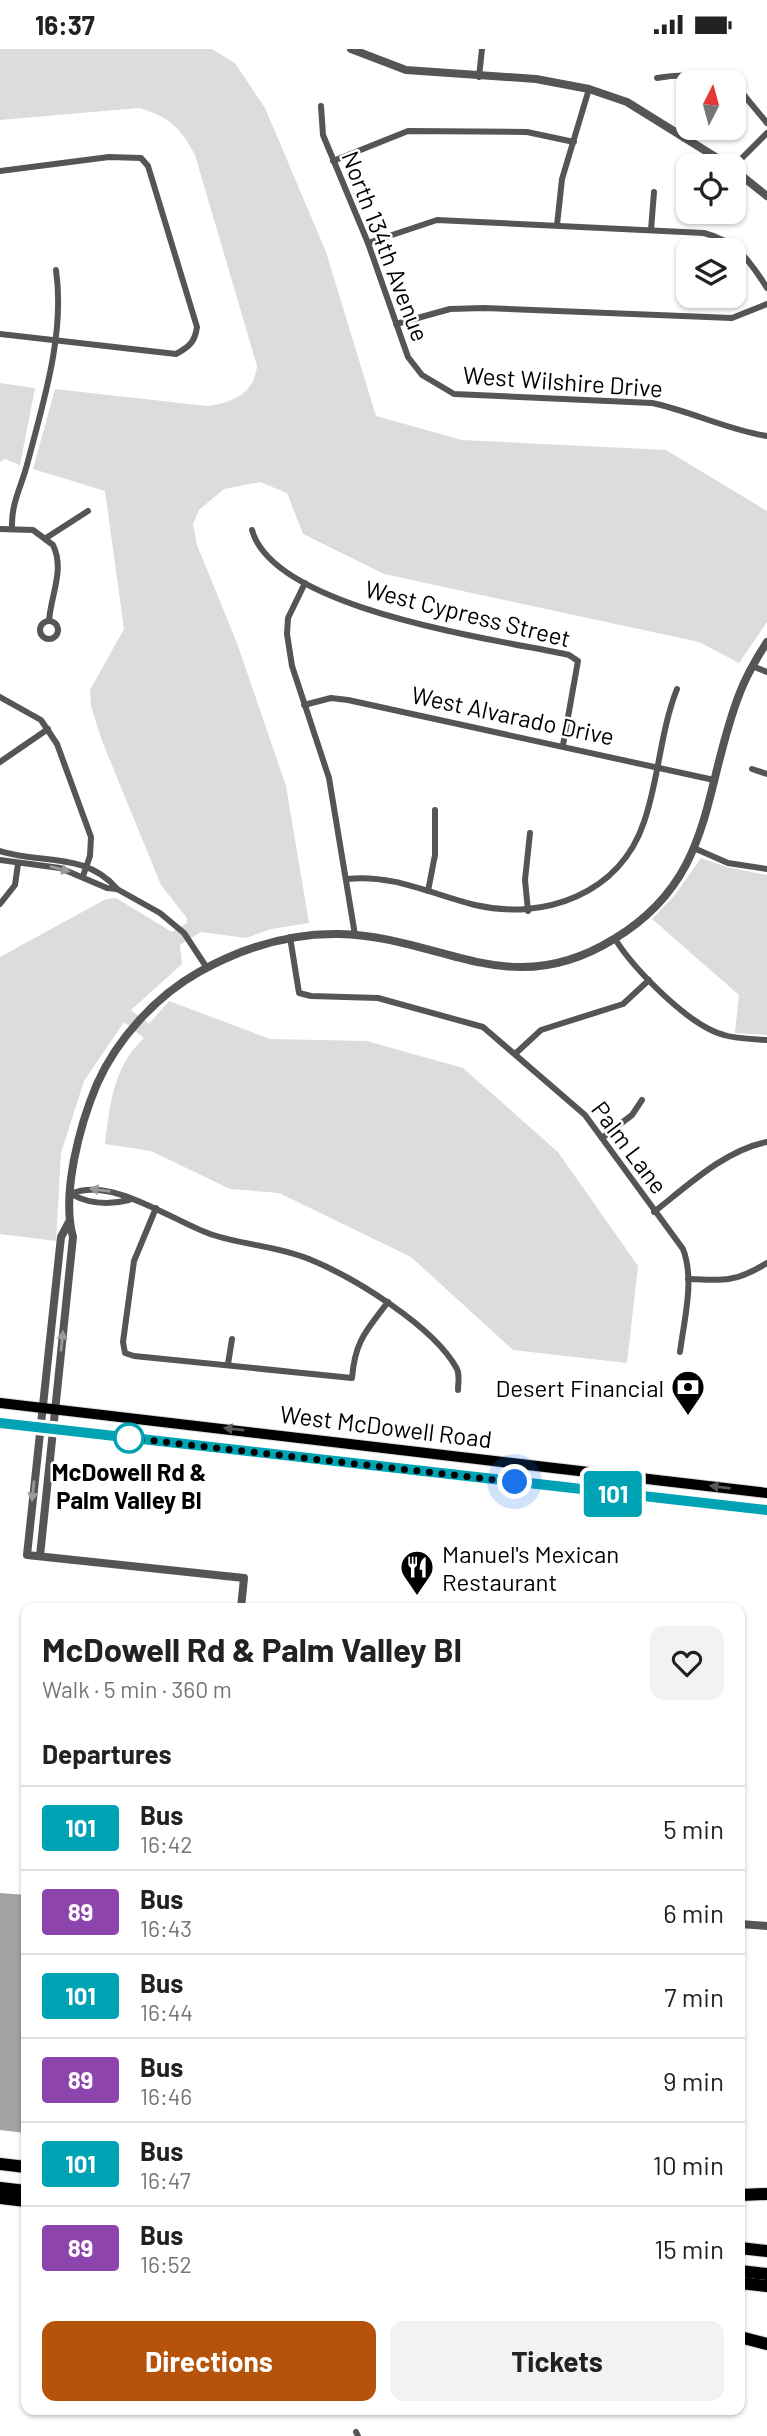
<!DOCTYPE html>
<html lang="en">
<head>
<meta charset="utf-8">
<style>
	:root { --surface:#fff; --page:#f2f2f2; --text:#222; --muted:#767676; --line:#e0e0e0; --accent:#b45309 }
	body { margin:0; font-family:Barlow,sans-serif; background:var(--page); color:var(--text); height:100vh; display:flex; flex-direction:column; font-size:26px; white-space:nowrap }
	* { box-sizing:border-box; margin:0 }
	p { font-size:23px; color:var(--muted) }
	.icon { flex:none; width:38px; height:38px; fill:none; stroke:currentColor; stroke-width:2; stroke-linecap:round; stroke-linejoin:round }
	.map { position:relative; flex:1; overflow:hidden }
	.drawer { position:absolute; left:21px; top:1554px; width:724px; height:812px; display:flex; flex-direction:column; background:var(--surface); border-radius:14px; box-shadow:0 2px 5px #0004 }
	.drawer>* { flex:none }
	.badge { padding:0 14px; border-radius:5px; font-size:24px; line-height:46px }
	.needle { width:46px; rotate:6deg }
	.tools { position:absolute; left:676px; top:21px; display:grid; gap:14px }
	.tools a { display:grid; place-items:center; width:70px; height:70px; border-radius:14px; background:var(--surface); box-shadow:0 2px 5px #0004; font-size:35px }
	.you { position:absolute; width:35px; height:35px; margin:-18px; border:5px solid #fff; border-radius:50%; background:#1a73e8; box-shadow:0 0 0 10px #1a73e833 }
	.map>.badge { position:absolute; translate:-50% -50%; box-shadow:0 0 0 4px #fff }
	h2 { padding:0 21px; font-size:26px; line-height:63px }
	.round { display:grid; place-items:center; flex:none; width:74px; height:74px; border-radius:14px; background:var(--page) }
	.headline { display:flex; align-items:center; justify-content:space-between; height:119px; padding:0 21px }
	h1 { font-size:33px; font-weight:700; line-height:52px }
	.action { display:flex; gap:14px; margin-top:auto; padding:14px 21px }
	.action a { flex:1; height:80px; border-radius:14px; background:var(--accent); color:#fff; font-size:28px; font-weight:700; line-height:80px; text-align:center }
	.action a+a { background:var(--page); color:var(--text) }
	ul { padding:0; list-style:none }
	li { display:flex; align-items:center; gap:21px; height:84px; padding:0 21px; border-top:2px solid var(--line) }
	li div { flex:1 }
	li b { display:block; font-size:26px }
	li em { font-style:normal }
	li .badge { min-width:77px; font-weight:700; text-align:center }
	.status { display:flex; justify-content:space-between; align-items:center; height:49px; padding:0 35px; background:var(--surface); direction:ltr }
	.status svg { height:19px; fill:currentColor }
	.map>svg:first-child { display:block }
	.green { fill:#dcdcdc }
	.water { fill:#a3a3a3 }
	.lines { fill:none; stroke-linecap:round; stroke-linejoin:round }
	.primary-casing { stroke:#dbdbdb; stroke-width:12 }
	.motorway-casing { stroke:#dbdbdb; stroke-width:14 }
	.minor { stroke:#555; stroke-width:6 }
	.tertiary { stroke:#555; stroke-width:8 }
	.primary { stroke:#000; stroke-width:10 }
	.motorway { stroke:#000; stroke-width:12 }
	.oneway { fill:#999 }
	.oneway2 { fill:#595959 }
	.line-casing { stroke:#fff; stroke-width:16 }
	.line { stroke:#00a3b4; stroke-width:10 }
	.walk { stroke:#000; stroke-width:7; stroke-dasharray:0 12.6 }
	.stop-dot { fill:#fff; stroke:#00a3b4; stroke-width:3.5 }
	.labels { text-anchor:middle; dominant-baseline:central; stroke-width:5; stroke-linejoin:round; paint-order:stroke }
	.street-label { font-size:24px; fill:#000; stroke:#fff }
	.poi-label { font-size:24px; fill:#000; stroke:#fff; text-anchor:end }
	.stop-label { font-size:24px; font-weight:bold; fill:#000; stroke:#fff }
</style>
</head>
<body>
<div class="status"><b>16:37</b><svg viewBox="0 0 49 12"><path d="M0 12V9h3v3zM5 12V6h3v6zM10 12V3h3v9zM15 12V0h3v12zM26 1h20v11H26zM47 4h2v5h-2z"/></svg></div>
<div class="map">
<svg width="767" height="2387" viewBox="0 0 767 2387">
	<rect width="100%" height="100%" fill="#fff"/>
	<!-- green -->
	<g class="green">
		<path d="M 0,0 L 212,0 L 235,14 L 265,59 L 326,203 L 376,367 L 462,391 L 666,401 L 767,462 L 767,573 L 739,614 L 699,593 L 384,525 L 303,485 L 287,444 L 260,433 L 224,440 L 199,461 L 193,475 L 197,496 L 237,594 L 286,737 L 309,874 L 271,880 L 246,889 L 201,883 L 180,896 L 182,915 L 131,961 L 149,975 L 169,952 L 270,990 L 367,992 L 463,1019 L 558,1103 L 638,1217 L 627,1314 L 513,1301 L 411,1208 L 279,1144 L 230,1140 L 151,1102 L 105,1095 C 110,1055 113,1018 144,989 L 124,973 L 84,1032 L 61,1104 L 56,1192 L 0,1185 L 0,908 L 106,850 L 116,849 L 172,883 L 187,874 L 187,869 L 161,836 L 102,692 L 91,657 L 90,641 L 124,580 L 105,442 L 33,420 L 55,340 L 207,357 C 232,354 254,345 257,317 L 195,106 C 180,78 170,68 139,59 L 0,71 Z"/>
		<polygon points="0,334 35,339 20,416 5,410 0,413"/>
		<polygon points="701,809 727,818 767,826 767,986 735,984 739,946 652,870 674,847"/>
	</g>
	<!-- water -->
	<polygon class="water" points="0,1844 26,1846 26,2084 0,2081"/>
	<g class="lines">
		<defs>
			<g id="primary">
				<polyline points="0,1354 767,1444"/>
				<polyline points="0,1374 767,1461"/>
			</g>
			<g id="motorway">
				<polyline points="0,2115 26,2118"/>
				<polyline points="0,2139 26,2142"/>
				<polyline points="740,2146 767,2145"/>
				<polyline points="0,2149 26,2152"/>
				<polyline points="740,2199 767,2202"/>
				<polyline points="740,2222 767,2225"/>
				<polyline points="740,2234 767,2237"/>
				<polyline points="740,2288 767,2295"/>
			</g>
		</defs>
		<!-- primary casing -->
		<use href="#primary" class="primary-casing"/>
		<!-- motorway casing -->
		<use href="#motorway" class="motorway-casing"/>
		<!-- minor -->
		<g class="minor">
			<polyline points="479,28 482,0"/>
			<path d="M 657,29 C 679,25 700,25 721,33"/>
			<polyline points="733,39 743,45 767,74"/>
			<path d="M 321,57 L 323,86 L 368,194 L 408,308 L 422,326 L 454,345 L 652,354 C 691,362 727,381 767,387"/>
			<polyline points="333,112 408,82 527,83 574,93"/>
			<polyline points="733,118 767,84"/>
			<path d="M 0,122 L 109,108 L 141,109 L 148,117 L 197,278 C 195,293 189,298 176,305 L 0,285"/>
			<polyline points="557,176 562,130 589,40"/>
			<polyline points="651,181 654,143"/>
			<path d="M 368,194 L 437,171 L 704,184 C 736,192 750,212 767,239"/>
			<polyline points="396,275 450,260 484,259 732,269 767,255"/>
			<path d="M 12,479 C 11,453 22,437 28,412 C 44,351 65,284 56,221"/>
			<path d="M 0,480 L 33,481 L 53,496 C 65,521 51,545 49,572"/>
			<path d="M 252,481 C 274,561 496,590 569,606 L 578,612 L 563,696"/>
			<polyline points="46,489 88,462"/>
			<polyline points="305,534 288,569 287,585 292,617 329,729 355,886"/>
			<circle cx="49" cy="581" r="9"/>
			<polyline points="752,617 767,623"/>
			<polyline points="0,648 41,671 57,695 91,788 90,807 83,827"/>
			<polyline points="304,656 331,649 348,651 714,731"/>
			<polyline points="0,713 48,680"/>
			<polyline points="752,720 767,725"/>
			<polyline points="696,800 728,814 767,820"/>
			<path d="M 0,802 C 40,815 87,803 117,840"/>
			<polyline points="0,811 60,819 107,839 117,840 160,864 184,884 207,919"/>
			<path d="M 347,830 C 393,825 431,845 475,856 C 544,872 620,845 644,773 C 659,730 660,683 677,640"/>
			<polyline points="428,842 435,806 435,761"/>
			<polyline points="0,855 15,836 18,815"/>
			<polyline points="528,862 525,831 530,784"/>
			<path d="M 290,888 L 299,944 L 311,947 L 378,949 L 483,978 L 585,1066 L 683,1200 C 695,1231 684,1271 680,1303"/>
			<path d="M 615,890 C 634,920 689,977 724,986 C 737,990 753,990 767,991"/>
			<polyline points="515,1005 541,981 623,955 649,931"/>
			<polyline points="602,1089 632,1066 642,1051"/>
			<path d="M 71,1145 C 111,1127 171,1171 210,1185 C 242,1196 277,1197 309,1210 C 353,1228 434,1277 457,1320 C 460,1326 458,1334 458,1341"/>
			<path d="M 71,1145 C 89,1155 109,1156 129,1151"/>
			<path d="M 156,1159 L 134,1212 L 123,1293 L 125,1304 L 134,1307 L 352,1329 C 355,1292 366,1282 388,1253"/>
			<path d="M 654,1163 C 687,1137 725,1101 767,1093"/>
			<path d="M 688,1230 C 723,1232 737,1233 767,1214"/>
			<polyline points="228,1315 232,1290"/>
			<polyline points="356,2383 358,2387"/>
		</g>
		<!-- tertiary -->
		<g class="tertiary">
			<polyline points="351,0 406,21 536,30 589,40 627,53 730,117"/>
			<polyline points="733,120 767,147"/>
			<polyline points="69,1173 61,1188 27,1506 244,1529 241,1559"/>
			<path d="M 40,1507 L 73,1188 C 61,1145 80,1075 97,1035 C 117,990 156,947 199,923 C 242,899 289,884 339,885 C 441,887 509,955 614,890 C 715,829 702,742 739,646 C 746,627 756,610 767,593"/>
			<polyline points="740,1875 767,1877"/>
		</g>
		<!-- primary -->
		<use href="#primary" class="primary"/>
		<!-- motorway -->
		<use href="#motorway" class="motorway"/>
	</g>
	<!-- one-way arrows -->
	<defs><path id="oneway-solid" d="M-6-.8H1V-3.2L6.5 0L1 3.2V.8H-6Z" transform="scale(1.75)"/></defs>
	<g class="oneway">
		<use href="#oneway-solid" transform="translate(60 820) rotate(14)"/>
		<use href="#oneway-solid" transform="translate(100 1141) rotate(-173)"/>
		<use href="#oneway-solid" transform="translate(62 1292) rotate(-84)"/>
		<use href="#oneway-solid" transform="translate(33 1442) rotate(96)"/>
	</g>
	<g class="oneway2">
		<use href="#oneway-solid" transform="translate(234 1380) rotate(-174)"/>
		<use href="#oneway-solid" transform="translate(720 1438) rotate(-173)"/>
	</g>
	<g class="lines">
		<defs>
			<polyline id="line" points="0,1374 767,1461"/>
		</defs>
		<!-- line casing -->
		<use href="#line" class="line-casing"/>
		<!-- line -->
		<use href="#line" class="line"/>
		<!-- walk -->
		<polyline class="walk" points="129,1389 515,1433"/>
	</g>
	<!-- icons -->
	<defs>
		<symbol id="bank-pin" viewBox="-11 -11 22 30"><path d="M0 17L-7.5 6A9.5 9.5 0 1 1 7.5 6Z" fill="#000" stroke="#fff"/><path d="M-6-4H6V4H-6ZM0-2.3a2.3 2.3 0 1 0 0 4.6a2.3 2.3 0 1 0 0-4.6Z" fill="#fff"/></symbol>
		<symbol id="restaurant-pin" viewBox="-11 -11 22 30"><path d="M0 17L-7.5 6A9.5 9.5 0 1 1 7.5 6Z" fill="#000" stroke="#fff"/><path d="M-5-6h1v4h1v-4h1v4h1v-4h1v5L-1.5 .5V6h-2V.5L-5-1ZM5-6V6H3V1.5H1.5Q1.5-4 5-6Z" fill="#fff"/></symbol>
	</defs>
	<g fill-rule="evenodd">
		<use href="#bank-pin" x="669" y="1319" width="38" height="52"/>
		<use href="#restaurant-pin" x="398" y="1499" width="38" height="52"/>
	</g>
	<!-- markers -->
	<circle class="stop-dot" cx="129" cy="1389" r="14"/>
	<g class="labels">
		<!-- street labels -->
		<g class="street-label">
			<text transform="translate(386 197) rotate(69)">North 134th Avenue</text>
			<text transform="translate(563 332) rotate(4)">West Wilshire Drive</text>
			<text transform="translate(468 564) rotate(14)">West Cypress Street</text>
			<text transform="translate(513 666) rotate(12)">West Alvarado Drive</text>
			<text transform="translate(630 1098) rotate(53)">Palm Lane</text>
			<text transform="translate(386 1377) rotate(7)">West McDowell Road</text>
		</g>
		<!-- poi labels -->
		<g class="poi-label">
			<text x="664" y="1338">Desert Financial</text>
			<text x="442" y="1504" text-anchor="start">Manuel's Mexican<tspan x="442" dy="28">Restaurant</tspan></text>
		</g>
		<!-- stop labels -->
		<g class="stop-label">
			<text x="129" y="1422">McDowell Rd &amp;<tspan x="129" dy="28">Palm Valley Bl</tspan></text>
		</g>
	</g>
</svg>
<div class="tools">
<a><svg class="needle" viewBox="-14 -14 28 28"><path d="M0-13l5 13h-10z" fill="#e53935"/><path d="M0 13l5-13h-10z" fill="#767676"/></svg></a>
<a><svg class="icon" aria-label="locate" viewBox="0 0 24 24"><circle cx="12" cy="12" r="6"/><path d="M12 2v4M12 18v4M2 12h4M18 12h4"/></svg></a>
<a><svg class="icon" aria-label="layers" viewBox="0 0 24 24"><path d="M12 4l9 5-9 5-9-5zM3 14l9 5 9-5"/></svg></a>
</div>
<div class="you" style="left:515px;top:1433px"></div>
<b class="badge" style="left:613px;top:1445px;background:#00a3b4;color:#fff">101</b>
<section class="drawer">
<div class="headline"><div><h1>McDowell Rd &amp; Palm Valley Bl</h1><p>Walk · 5 min · 360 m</p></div><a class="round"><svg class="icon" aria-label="heart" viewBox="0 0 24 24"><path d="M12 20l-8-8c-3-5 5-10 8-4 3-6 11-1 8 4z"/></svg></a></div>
<h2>Departures</h2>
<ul>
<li><span class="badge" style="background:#00a3b4;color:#fff">101</span><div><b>Bus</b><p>16:42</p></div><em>5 min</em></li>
<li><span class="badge" style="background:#8e44ad;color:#fff">89</span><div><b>Bus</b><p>16:43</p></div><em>6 min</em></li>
<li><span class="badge" style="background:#00a3b4;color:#fff">101</span><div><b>Bus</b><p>16:44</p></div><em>7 min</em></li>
<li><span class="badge" style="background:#8e44ad;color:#fff">89</span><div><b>Bus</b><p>16:46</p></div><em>9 min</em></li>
<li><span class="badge" style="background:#00a3b4;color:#fff">101</span><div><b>Bus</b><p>16:47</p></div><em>10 min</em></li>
<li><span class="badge" style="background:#8e44ad;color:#fff">89</span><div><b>Bus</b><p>16:52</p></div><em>15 min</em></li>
</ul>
<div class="action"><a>Directions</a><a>Tickets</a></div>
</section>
</div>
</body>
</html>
